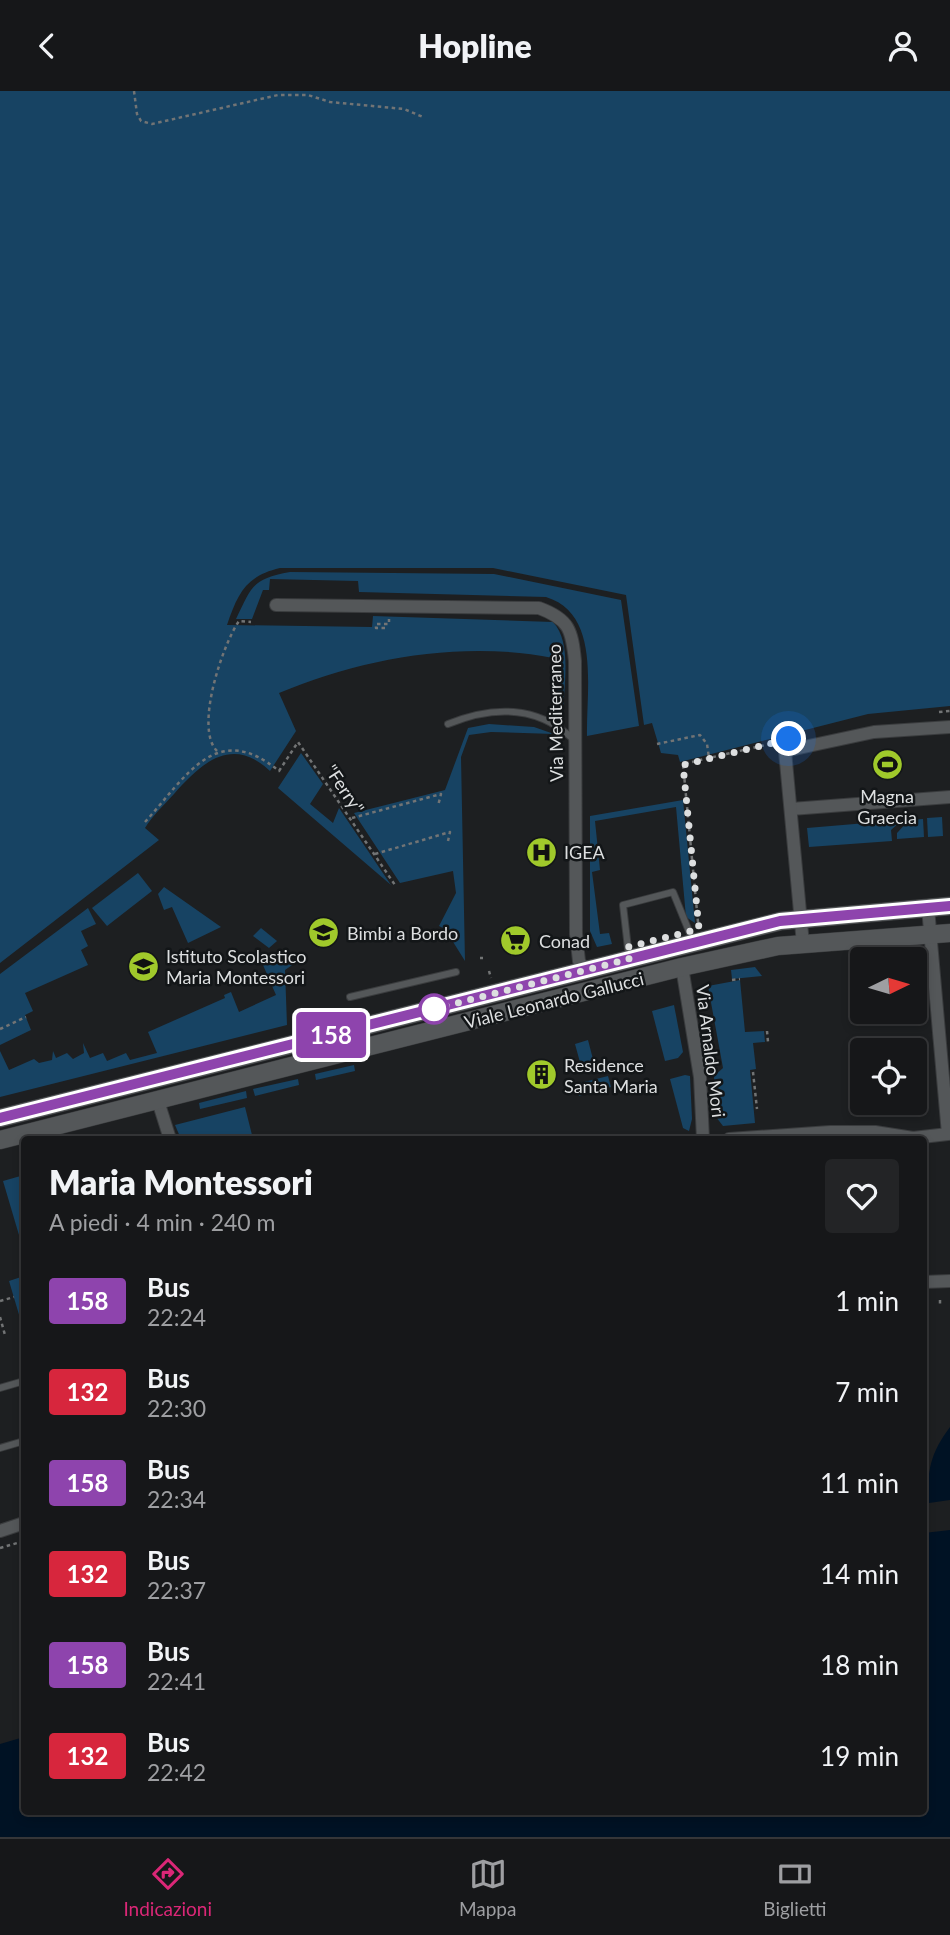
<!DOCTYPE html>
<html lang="it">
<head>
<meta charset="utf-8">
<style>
	:root { --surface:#161719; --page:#232426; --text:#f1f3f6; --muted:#9e9fa2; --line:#353638; --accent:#db2777 }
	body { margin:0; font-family:Lato,sans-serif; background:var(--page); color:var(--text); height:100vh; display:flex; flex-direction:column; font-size:26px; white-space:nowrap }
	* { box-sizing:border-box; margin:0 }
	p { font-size:23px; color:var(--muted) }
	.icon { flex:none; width:38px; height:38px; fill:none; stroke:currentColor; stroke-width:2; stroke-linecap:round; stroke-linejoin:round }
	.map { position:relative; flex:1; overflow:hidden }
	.panel { position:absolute; left:21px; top:1045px; width:906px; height:679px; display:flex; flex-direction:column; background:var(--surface); border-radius:7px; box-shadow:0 4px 10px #0003,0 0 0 2px var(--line) }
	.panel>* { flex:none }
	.badge { padding:0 14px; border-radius:5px; font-size:24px; line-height:46px }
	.needle { width:46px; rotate:85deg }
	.fabs { position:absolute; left:850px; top:856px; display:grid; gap:14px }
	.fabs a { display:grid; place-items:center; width:77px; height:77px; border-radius:7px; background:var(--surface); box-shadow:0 4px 10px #0003,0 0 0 2px var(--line); font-size:35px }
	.you { position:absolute; width:35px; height:35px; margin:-18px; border:5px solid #fff; border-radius:50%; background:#1a73e8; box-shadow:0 0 0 10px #1a73e833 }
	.map>.badge { position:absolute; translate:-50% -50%; box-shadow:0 0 0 4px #fff }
	.round { display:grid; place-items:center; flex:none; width:74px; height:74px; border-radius:7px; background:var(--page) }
	.overview { display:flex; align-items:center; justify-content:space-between; height:119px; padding:0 28px }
	h1 { font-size:33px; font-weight:800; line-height:52px }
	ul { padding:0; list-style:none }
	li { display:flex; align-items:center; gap:21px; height:91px; padding:0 28px }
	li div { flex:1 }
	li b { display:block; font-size:26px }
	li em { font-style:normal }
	li .badge { min-width:77px; font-weight:700; text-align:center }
	header { display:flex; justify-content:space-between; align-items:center; height:91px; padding:0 28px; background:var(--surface); font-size:32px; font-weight:800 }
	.menu { display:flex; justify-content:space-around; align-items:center; height:98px; border-top:2px solid var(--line); background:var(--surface); font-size:19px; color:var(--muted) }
	.menu a { display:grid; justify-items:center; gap:4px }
	.menu .on { color:var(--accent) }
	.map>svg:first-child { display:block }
	.grass { fill:#174363 }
	.water { fill:#001224 }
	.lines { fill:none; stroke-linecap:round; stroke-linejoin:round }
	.lane-casing { stroke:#3a3c3e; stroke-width:8 }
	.street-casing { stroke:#3a3c3e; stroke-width:14 }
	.secondary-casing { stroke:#3a3c3e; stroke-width:19 }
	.path { stroke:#727475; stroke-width:2.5; stroke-dasharray:3.5 3.5; stroke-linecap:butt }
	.lane { stroke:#545759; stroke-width:6 }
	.street { stroke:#545759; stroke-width:12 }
	.secondary { stroke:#545759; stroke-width:18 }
	.line-casing { stroke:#fff; stroke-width:16 }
	.line { stroke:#8e44ad; stroke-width:10 }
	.walk { stroke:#dddfe0; stroke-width:7; stroke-dasharray:0 12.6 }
	.stop-dot { fill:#fff; stroke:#8e44ad; stroke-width:3.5 }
	.labels { text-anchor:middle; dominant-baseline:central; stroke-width:5; stroke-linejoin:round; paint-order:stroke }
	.street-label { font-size:18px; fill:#dddfe0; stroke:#131618 }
	.poi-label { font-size:18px; fill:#dddfe0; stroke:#131618; text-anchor:start }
</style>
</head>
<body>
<header><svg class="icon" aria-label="back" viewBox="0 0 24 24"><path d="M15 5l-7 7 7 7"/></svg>Hopline<svg class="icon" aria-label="person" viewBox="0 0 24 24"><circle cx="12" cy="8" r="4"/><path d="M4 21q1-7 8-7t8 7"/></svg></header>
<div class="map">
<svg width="950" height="1746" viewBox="0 0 950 1746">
	<rect width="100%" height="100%" fill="#1d1f21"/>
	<!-- grass -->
	<g class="grass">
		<path d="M 0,0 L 950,0 L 950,615 L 868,623 L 680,671 L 678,664 L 661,662 L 652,632 L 644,634 L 626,504 L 493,477 L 280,477 C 246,485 238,502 227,534 L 372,536 L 373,525 L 553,531 C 573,552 563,598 563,626 L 555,621 L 559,584 L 551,582 L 553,567 C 463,549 362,567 279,602 L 296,640 L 270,680 C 232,644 201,672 174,703 C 164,714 153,724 145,737 L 159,749 L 0,872 Z"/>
		<path d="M 290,481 L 494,483 L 621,509 L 639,635 L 587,645 C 586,598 601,523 546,506 L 359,501 L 358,490 L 270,488 L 269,499 L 263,499 L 252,528 L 236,528 C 252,495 252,488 290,481 Z"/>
		<polygon points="489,633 534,636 554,643 491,641 469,644 461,666 465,870 445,838 439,835 456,802 453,780 400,792 354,722 445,699 468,637"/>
		<polygon points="301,662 323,693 310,713 333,732 339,717 391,794 278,697"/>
		<polygon points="683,709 695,832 686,826 676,716 595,730 600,779 592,781 600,843 609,842 612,853 597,856 590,840 590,725"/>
		<polygon points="942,726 943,745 928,746 927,727"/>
		<polygon points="923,728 924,746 897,748 897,742 909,729"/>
		<polygon points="902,729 891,739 892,750 809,756 807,737"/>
		<polygon points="138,782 152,800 107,835 92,817"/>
		<polygon points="164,796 221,836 188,852 172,816 164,819 158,803"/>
		<polygon points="88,817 96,833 81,840 88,855 81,859 88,874 25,902 33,920 25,924 31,939 0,954 0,883"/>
		<polygon points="261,837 277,850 269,857 253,845"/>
		<polygon points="285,868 298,870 285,879 287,934 0,1006 0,960 9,979 34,968 39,972 52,969 53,960 56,967 67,962 73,968 84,962 83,952 90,967 103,962 107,970 126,962 130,969 157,962 148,941 225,907 224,904 231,901 239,921 276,904 263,874"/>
		<polygon points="755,876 762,885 732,888 731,879"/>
		<polygon points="740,889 745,941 764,940 765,951 753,952 756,978 750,979 755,1032 723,1035 716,1026 714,985 723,977 708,895"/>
		<polygon points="674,914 683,961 678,967 665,970 652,920"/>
		<polygon points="588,949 594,972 581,975 575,953"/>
		<polygon points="354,974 355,980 316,989 315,983"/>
		<polygon points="685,984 690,985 692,1028 689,1040 683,1037 670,988"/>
		<polygon points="608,985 611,996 579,1005 576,993"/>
		<polygon points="298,988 299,994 255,1005 253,998"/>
		<polygon points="246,1000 247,1007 200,1018 199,1012"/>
		<polygon points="245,1016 253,1048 181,1048 175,1034"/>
		<polygon points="24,1084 24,1161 3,1090"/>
		<polygon points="24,1185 24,1225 20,1227 9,1190"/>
	</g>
	<!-- water -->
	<g class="water">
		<path d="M 950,1336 L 950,1409 L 929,1412 C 926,1381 931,1361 950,1336 Z"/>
		<polygon points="950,1439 950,1746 0,1746 0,1653 24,1646 24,1720 924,1720 924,1442"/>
	</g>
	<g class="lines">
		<defs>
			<g id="lane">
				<path d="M 448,633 C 492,615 537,614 573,648"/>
				<polyline points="629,866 623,814 673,801 693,850"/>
				<polyline points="350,906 456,881"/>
				<polyline points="0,1297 24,1290"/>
				<polyline points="0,1357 24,1350"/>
			</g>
			<g id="street">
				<path d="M 276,514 L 539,517 C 569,528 572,539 575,570 L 576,843 L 579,870 L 585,880"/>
				<polyline points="791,718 950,706"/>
				<polyline points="803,853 785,660 874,641 950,636"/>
				<polyline points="682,876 700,986 703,1048"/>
				<polyline points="158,1010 170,1048"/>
				<polyline points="729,1048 830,1041 875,1041 913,1047 948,1043 928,817"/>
				<polyline points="924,1191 950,1190"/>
				<polyline points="0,1440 24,1432"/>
			</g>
			<g id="secondary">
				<polyline points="0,1027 781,830 950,815"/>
				<polyline points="0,1049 682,876 778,855 950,842"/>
			</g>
		</defs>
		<!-- lane casing -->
		<use href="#lane" class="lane-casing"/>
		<!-- street casing -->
		<use href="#street" class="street-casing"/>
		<!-- secondary casing -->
		<use href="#secondary" class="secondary-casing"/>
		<!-- path -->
		<g class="path">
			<polyline points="134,0 137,23 141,30 152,33 278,4 308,4 330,11 404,18 423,26"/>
			<polyline points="385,537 376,537 376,533 389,533 389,528"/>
			<polyline points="939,621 950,620"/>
			<polyline points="657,653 700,644 707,653 709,667"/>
			<path d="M 217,660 C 194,637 223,553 239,530 L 251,531"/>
			<polyline points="352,727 441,703 438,715"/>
			<path d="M 145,731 C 186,686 216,628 279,680 L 298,651 L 395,794"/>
			<polyline points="375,763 450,741 448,750"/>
			<polyline points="698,831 683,673 774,652"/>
			<polyline points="480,867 483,867"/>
			<polyline points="489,880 491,887"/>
			<polyline points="732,889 740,888"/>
			<polyline points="0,938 26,926"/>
			<polyline points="767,940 768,951"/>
			<polyline points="753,981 757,1018"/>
			<polyline points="940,1209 940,1213"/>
			<polyline points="0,1210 14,1206"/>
			<polyline points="0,1226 5,1244"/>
			<polyline points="0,1457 24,1450"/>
		</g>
		<!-- lane -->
		<use href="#lane" class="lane"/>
		<!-- street -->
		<use href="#street" class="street"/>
		<!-- secondary -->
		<use href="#secondary" class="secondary"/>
	</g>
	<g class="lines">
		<defs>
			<polyline id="line" points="0,1027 780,830 950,815"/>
		</defs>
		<!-- line casing -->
		<use href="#line" class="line-casing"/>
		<!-- line -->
		<use href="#line" class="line"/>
		<!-- walk -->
		<polyline class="walk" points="434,918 629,868 628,856 699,838 683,674 789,648"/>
	</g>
	<!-- icons -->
	<defs>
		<symbol id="stadium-disc" viewBox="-11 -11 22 22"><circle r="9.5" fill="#a0c92b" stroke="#131618"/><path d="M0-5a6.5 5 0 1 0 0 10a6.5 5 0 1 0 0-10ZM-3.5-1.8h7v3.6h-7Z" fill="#111"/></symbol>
		<symbol id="hospital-disc" viewBox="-11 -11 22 22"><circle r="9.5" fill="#a0c92b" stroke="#131618"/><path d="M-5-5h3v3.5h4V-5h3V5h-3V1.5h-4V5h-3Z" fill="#111"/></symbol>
		<symbol id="school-disc" viewBox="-11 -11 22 22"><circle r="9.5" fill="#a0c92b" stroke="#131618"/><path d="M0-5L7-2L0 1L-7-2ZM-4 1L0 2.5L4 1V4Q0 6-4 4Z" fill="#111"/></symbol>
		<symbol id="supermarket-disc" viewBox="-11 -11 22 22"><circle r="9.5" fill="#a0c92b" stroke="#131618"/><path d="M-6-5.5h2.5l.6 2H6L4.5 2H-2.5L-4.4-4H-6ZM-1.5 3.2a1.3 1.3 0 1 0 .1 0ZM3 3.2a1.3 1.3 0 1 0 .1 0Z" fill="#111"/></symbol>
		<symbol id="building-disc" viewBox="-11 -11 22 22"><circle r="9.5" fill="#a0c92b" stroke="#131618"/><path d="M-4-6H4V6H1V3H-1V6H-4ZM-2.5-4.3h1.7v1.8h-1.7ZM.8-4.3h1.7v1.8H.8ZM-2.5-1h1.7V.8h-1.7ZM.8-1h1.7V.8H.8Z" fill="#111"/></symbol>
	</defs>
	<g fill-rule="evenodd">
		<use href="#stadium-disc" x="870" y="656" width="35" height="35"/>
		<use href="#hospital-disc" x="524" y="744" width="35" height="35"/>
		<use href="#school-disc" x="306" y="824" width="35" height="35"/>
		<use href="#supermarket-disc" x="498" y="832" width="35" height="35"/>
		<use href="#school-disc" x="126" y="858" width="35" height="35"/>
		<use href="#building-disc" x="524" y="966" width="35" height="35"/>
	</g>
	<!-- markers -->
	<circle class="stop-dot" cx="434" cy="918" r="14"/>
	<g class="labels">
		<!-- street labels -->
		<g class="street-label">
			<text transform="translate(555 622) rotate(-91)">Via Mediterraneo</text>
			<text transform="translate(345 698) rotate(56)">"Ferry"</text>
			<text transform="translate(554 909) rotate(-14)">Viale Leonardo Gallucci</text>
			<text transform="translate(711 960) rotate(83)">Via Arnaldo Mori</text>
		</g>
		<!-- poi labels -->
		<g class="poi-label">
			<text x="887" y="705" text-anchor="middle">Magna<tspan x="887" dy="21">Graecia</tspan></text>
			<text x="564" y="761">IGEA</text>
			<text x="347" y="842">Bimbi a Bordo</text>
			<text x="539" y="850">Conad</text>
			<text x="166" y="865">Istituto Scolastico<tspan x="166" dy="21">Maria Montessori</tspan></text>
			<text x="564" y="974">Residence<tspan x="564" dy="21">Santa Maria</tspan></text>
		</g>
	</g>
</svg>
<div class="fabs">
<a><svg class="needle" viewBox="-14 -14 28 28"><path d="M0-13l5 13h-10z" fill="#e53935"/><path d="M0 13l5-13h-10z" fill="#9e9fa2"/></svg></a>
<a><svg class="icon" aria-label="locate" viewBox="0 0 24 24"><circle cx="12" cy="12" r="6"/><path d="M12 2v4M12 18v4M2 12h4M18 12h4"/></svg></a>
</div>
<div class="you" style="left:789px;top:648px"></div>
<b class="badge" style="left:331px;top:944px;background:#8e44ad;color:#fff">158</b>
<section class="panel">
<div class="overview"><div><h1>Maria Montessori</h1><p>A piedi · 4 min · 240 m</p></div><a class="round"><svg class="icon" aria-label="heart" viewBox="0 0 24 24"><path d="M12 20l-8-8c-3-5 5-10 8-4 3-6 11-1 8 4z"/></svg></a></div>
<ul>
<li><span class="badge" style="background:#8e44ad;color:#fff">158</span><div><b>Bus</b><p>22:24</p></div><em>1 min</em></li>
<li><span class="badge" style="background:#d7263d;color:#fff">132</span><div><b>Bus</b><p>22:30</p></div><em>7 min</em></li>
<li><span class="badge" style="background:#8e44ad;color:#fff">158</span><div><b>Bus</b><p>22:34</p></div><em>11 min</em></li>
<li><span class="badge" style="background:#d7263d;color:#fff">132</span><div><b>Bus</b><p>22:37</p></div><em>14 min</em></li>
<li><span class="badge" style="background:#8e44ad;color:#fff">158</span><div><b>Bus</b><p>22:41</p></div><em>18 min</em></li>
<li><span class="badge" style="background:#d7263d;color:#fff">132</span><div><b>Bus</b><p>22:42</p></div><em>19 min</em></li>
</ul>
</section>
</div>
<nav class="menu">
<a class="on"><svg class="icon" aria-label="directions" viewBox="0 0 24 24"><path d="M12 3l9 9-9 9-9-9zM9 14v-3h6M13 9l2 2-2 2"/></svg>Indicazioni</a>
<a><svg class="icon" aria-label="map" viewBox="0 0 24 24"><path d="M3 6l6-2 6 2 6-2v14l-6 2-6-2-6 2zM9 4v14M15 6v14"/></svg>Mappa</a>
<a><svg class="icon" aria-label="tickets" viewBox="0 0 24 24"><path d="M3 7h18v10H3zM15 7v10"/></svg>Biglietti</a>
</nav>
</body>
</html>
